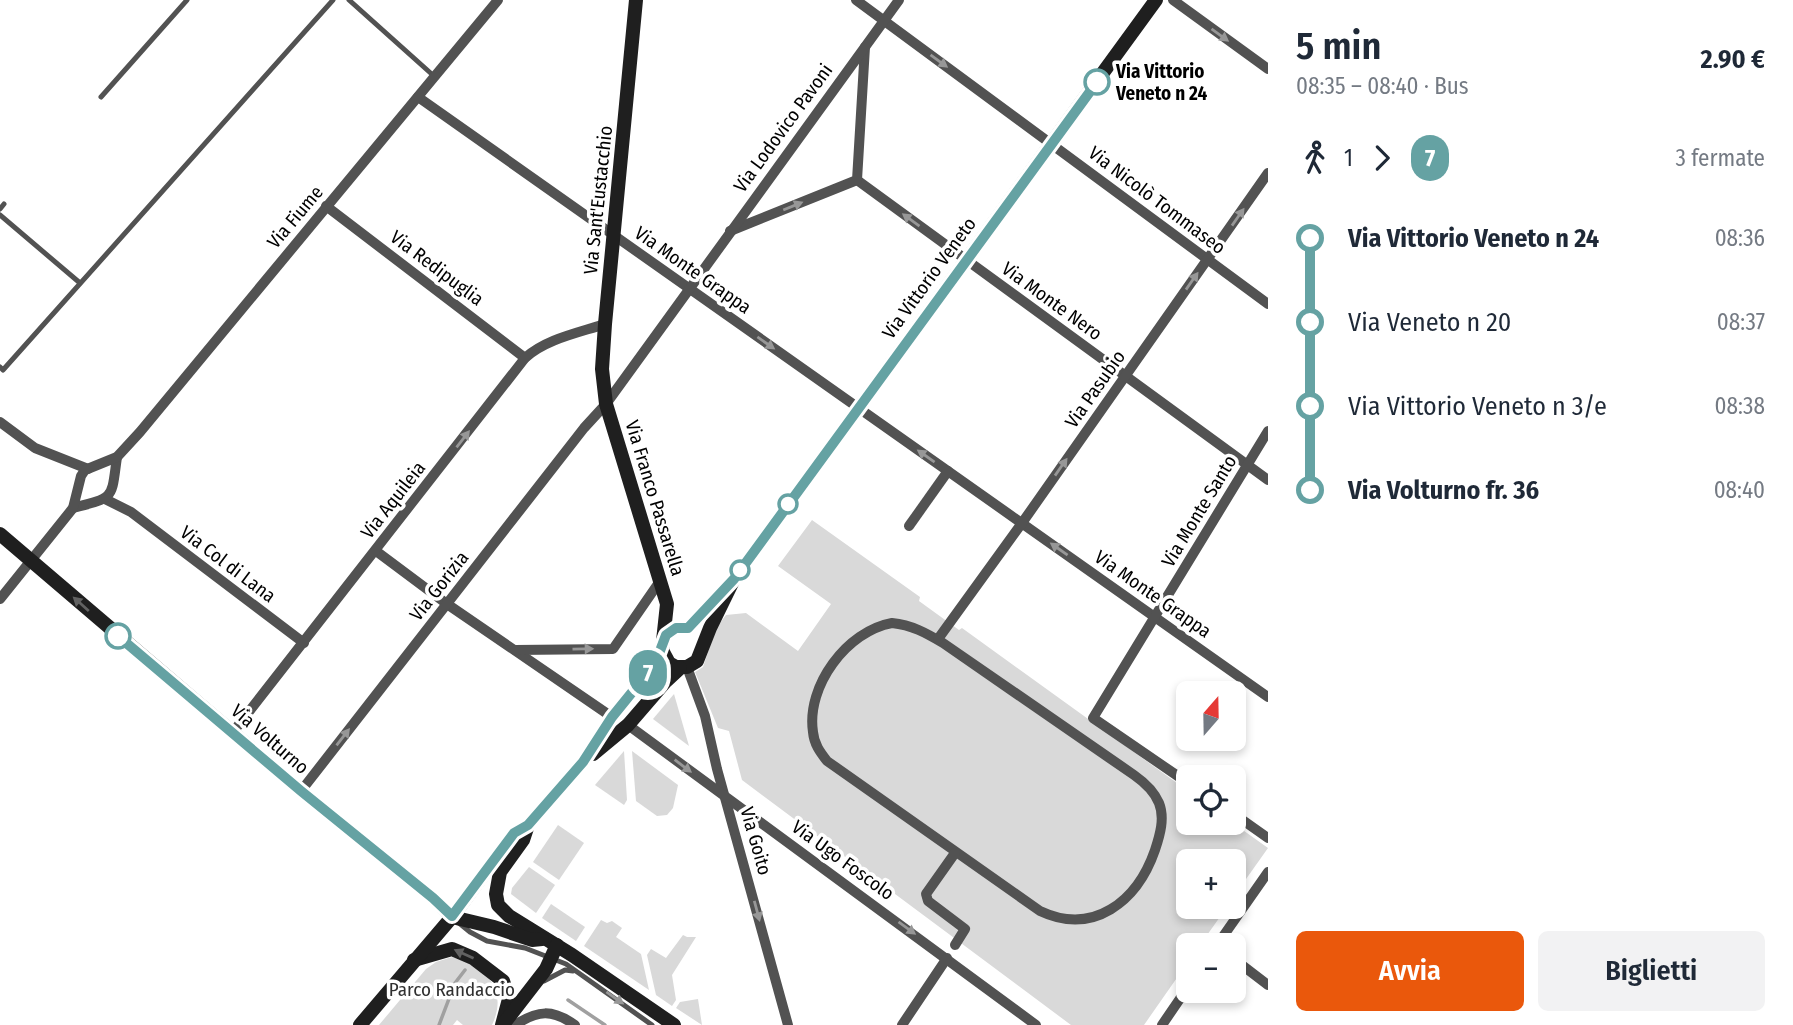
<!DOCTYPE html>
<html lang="it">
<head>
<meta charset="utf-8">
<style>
	:root { --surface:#fff; --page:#f2f2f3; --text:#1f2937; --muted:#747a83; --accent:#ea580c }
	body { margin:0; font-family:"Fira Sans Condensed",sans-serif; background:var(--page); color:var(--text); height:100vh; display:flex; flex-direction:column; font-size:26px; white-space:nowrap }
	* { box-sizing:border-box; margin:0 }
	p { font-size:23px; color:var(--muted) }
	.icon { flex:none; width:38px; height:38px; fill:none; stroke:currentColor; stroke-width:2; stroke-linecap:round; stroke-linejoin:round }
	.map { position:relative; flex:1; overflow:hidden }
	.side { display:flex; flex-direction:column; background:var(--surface); width:525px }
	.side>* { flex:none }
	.badge { padding:0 14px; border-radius:23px; font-size:24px; line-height:46px }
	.needle { width:46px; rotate:20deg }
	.tools { position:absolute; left:1176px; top:681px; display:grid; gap:14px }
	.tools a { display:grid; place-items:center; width:70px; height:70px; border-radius:10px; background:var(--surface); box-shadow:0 4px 10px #0003; font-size:35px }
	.map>.badge { position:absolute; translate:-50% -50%; box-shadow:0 0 0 4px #fff }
	.legs { display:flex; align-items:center; gap:10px; height:77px; padding:0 28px; font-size:23px }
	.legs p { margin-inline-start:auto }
	.overview { display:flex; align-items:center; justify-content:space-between; height:119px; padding:0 28px }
	h1 { font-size:38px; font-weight:600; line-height:52px }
	.primary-button { display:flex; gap:14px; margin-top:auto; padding:14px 28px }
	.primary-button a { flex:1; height:80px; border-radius:10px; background:var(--accent); color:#fff; font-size:28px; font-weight:600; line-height:80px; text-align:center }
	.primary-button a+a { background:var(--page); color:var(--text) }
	ul { padding:0 28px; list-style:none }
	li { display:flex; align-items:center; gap:24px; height:84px; font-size:26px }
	li i { display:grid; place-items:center; width:10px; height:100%; margin:0 9px; background:currentColor }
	li i::after { content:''; width:18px; height:18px; margin:-9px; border:5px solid; border-radius:50%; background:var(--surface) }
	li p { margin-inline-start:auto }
	li:first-child i { background:linear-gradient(#0000 50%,currentColor 0) }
	li:last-child i { background:linear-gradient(currentColor 50%,#0000 0) }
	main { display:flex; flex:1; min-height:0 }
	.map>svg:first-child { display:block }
	.green { fill:#d9d9d9 }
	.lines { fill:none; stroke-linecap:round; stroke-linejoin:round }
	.stream { stroke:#a0a0a0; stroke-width:3.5 }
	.lane { stroke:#525252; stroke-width:5 }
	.street { stroke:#525252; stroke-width:10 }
	.secondary { stroke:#1f1f1f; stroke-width:14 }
	.oneway { fill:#979797 }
	.oneway2 { fill:#626262 }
	.line-1-casing { stroke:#fff; stroke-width:16 }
	.line-1 { stroke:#65a2a3; stroke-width:10 }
	.stop-1-dot { fill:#fff; stroke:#65a2a3; stroke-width:3.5 }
	.labels { text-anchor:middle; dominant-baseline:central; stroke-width:7; stroke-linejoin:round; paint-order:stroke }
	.stop-label { font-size:19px; font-weight:bold; fill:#000; stroke:#fff; text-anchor:start }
	.street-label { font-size:19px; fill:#000; stroke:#fff }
	.park-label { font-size:19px; fill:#303030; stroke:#fff }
</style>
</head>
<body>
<main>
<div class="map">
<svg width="1268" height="1025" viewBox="0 0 1268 1025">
	<rect width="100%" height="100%" fill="#fff"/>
	<!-- green -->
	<g class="green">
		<polygon points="812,520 920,597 919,601 959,630 962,628 1188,791 1188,822 1233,823 1268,848 1234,896 1234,861 1188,861 1188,906 1227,907 1200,945 1188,945 1188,962 1144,1025 1071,1025 742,780 729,731 718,728 695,672 703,667 716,628 726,615 746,613 798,651 831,604 778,566"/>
		<polygon points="674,694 689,746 653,719"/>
		<polygon points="624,751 627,800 624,805 595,785"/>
		<polygon points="632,751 678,785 673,808 667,815 657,816 636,801"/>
		<polygon points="558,825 584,843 559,880 533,862"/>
		<polygon points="529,867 555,885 536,913 511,894 512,888"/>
		<polygon points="551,904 585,927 576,941 542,918"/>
		<polygon points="601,920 607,923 612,921 622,928 616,937 641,954 649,990 584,946"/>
		<polygon points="683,935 687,937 696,937 672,975 676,1000 672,1006 656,995 647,955 651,949 666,958"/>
		<path d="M 452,957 C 485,966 509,989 492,1025 L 463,1025 L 457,1020 L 453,1025 L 379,1025 L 426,969 L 436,962 Z"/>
		<polygon points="698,999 702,1025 676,1008 680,1002"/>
	</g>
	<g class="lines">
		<!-- stream -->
		<g class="stream">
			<polyline points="568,1000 605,1025"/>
			<polyline points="439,1025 455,983 465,970"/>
		</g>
		<!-- lane -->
		<g class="lane">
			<polyline points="349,0 435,77"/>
			<polyline points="101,97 187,0"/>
			<polyline points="0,209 4,204"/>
			<polyline points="0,215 80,283"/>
			<polyline points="0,367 3,370 333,0"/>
			<polyline points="459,923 470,932 487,941 525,948 566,964 652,1025"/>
			<polyline points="544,981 565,970 573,971"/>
		</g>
		<!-- street -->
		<g class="street">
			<polyline points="856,0 1268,304"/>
			<polyline points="1173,0 1268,69"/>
			<polyline points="418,97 1268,697"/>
			<polyline points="857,180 1268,480"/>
			<polyline points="326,206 525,358"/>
			<polyline points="730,231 857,180 865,47"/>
			<polyline points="0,422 35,448 88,469"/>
			<polyline points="105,499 131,512 304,643"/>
			<path d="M 73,508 C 116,497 111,499 117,457"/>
			<polyline points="909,526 948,471"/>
			<polyline points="376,551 447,604 612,717"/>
			<polyline points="0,599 73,508 81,476 85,470 117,457 140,432 498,0"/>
			<path d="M 892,623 C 912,625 926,633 943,643 L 1134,775 C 1144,782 1154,791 1159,803 C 1165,818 1160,835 1155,850 C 1137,902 1093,936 1040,911 L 827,761 C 820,752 814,744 813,732 C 806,686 847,631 892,623 Z"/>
			<polyline points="938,639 1022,523 1268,173"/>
			<polyline points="515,650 613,649 660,581"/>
			<polyline points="687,667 705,716 717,769 788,1025"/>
			<polyline points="628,725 1036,1025"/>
			<path d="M 233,732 L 525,358 C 546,339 578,333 605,324"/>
			<polyline points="1188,783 1093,718 1268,431"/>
			<polyline points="301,791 584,428 606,404 899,0"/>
			<polyline points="1234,814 1268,838"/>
			<polyline points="955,853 926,894 928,901 965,929 955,945"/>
			<polyline points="1217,945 1268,872"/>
			<polyline points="1234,959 1268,985"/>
			<path d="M 515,1025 C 538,1010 552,1009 575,1025"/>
			<polyline points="902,1025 947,958"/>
			<polyline points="1162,1025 1188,987"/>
		</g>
		<!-- secondary -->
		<g class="secondary">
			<polyline points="636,0 605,324 602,369 606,404 667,604 662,650 669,663 676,667 687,667 697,661 710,628 734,579"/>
			<polyline points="0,534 301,791 433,898 452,917"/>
			<polyline points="688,628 734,579 1156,0"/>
			<polyline points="593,754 628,725 666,681 680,668"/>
			<polyline points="528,825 523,840 500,872 496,894 498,905 509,916 572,955 674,1025"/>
			<polyline points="452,917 494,927 532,940 542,939"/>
			<polyline points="414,960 452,949 473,958 503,981 509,999 502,1025"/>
			<polyline points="505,1022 546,969 557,945"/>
			<polyline points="360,1025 452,917 514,833 528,825 583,762 612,717 655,664 662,650"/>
		</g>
	</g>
	<!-- one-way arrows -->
	<defs><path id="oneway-solid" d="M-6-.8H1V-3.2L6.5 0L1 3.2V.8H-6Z" transform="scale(1.75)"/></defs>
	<g class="oneway">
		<use href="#oneway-solid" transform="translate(1220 35) rotate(36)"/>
		<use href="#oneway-solid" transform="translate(939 61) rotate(36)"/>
		<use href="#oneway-solid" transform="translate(793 206) rotate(-22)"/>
		<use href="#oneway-solid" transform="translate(1238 217) rotate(-55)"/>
		<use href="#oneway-solid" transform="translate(911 220) rotate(-144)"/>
		<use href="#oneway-solid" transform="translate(1192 281) rotate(-55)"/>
		<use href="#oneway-solid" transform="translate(766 343) rotate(35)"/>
		<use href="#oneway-solid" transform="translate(463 439) rotate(-52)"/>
		<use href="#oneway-solid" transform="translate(926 456) rotate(-145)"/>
		<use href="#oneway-solid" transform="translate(1061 467) rotate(-55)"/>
		<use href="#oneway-solid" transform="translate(1059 549) rotate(-145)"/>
		<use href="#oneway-solid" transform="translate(583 649) rotate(-1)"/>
		<use href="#oneway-solid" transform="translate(343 737) rotate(-52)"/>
		<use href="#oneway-solid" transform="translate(683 766) rotate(37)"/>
		<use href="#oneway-solid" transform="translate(757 911) rotate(75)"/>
		<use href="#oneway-solid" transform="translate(907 928) rotate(36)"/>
		<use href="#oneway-solid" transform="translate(615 998) rotate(35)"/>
	</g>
	<g class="oneway2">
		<use href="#oneway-solid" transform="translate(81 604) rotate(-138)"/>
		<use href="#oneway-solid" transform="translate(464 954) rotate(-156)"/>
	</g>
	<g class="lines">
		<defs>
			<polyline id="line-1" points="118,636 301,791 433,898 452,916 514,833 528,825 583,762 612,717 655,664 666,635 676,628 688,628 734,579 1097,82"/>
		</defs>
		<!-- line-1 casing -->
		<use href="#line-1" class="line-1-casing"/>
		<!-- line-1 -->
		<use href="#line-1" class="line-1"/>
	</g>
	<!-- markers -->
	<g class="stop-1-dot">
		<circle cx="1097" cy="82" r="12"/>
		<circle cx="788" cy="504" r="9"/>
		<circle cx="740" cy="570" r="9"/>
		<circle cx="118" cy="636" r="12"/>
	</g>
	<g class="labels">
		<!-- stop labels -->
		<g class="stop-label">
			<text x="1116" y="71">Via Vittorio<tspan x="1116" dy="22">Veneto n 24</tspan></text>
		</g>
		<!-- street labels -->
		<g class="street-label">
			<text transform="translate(783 128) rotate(-54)">Via Lodovico Pavoni</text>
			<text transform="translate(598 200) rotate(-84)">Via Sant'Eustacchio</text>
			<text transform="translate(1157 200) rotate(37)">Via Nicolò Tommaseo</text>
			<text transform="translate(295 217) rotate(-50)">Via Fiume</text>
			<text transform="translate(437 268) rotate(37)">Via Redipuglia</text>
			<text transform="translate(693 270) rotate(35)">Via Monte Grappa</text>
			<text transform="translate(929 278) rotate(-54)">Via Vittorio Veneto</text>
			<text transform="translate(1052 301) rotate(36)">Via Monte Nero</text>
			<text transform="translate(1095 389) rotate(-55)">Via Pasubio</text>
			<text transform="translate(655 498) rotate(73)">Via Franco Passarella</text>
			<text transform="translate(393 500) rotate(-52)">Via Aquileia</text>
			<text transform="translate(1199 511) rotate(-59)">Via Monte Santo</text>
			<text transform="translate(228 564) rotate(37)">Via Col di Lana</text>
			<text transform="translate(439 586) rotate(-52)">Via Gorizia</text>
			<text transform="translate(1153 594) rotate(35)">Via Monte Grappa</text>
			<text transform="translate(270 739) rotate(41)">Via Volturno</text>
			<text transform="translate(756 841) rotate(74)">Via Goito</text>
			<text transform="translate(843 860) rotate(36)">Via Ugo Foscolo</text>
		</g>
		<!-- park labels -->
		<g class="park-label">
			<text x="452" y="989">Parco Randaccio</text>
		</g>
	</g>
</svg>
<div class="tools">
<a><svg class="needle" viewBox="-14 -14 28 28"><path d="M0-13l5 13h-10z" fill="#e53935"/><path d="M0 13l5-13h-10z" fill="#747a83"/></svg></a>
<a><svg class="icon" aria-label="locate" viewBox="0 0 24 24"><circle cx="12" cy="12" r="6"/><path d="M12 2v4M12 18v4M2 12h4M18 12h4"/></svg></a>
<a>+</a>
<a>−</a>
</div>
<b class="badge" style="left:648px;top:673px;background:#65a2a3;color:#fff">7</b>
</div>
<section class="side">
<div class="overview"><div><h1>5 min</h1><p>08:35 – 08:40 · Bus</p></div><b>2.90 €</b></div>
<div class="legs"><svg class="icon" aria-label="walk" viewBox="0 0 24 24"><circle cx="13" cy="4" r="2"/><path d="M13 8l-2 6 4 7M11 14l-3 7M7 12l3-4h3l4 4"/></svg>1<svg class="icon" aria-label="forward" viewBox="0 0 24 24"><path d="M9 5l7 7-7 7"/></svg><b class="badge" style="background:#65a2a3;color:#fff">7</b><p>3 fermate</p></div>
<ul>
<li><i style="color:#65a2a3"></i><b>Via Vittorio Veneto n 24</b><p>08:36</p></li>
<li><i style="color:#65a2a3"></i><span>Via Veneto n 20</span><p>08:37</p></li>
<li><i style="color:#65a2a3"></i><span>Via Vittorio Veneto n 3/e</span><p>08:38</p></li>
<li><i style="color:#65a2a3"></i><b>Via Volturno fr. 36</b><p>08:40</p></li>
</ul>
<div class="primary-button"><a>Avvia</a><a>Biglietti</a></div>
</section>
</main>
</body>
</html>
